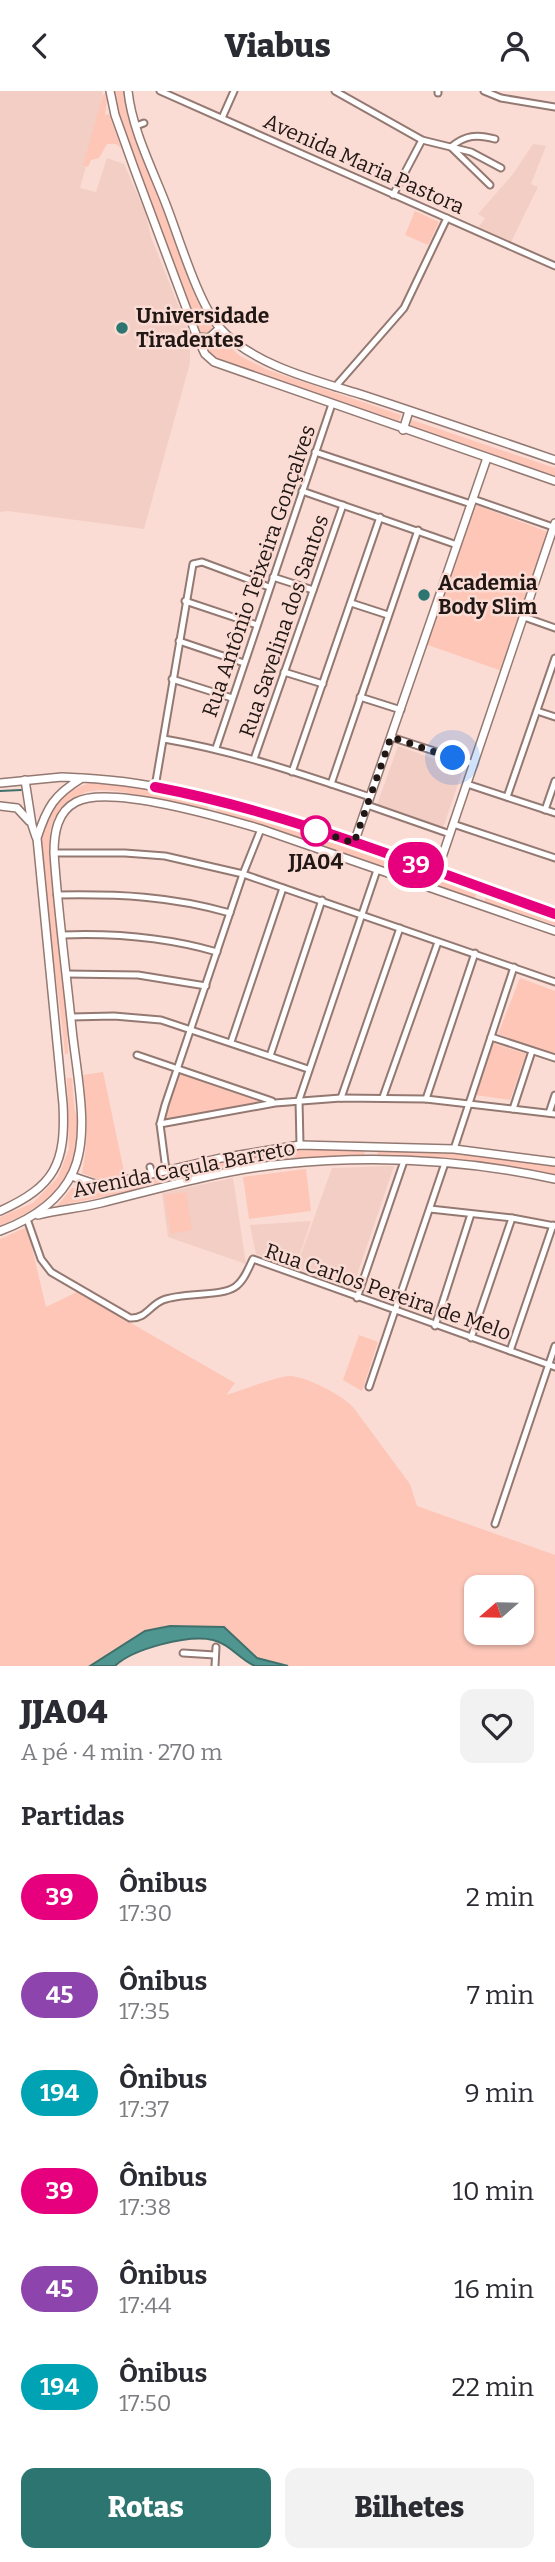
<!DOCTYPE html>
<html lang="pt">
<head>
<meta charset="utf-8">
<style>
	:root { --surface:#fff; --page:#f2f2f3; --text:#2b2b33; --muted:#7c7c81; --accent:#2c7571 }
	body { margin:0; font-family:Bitter,serif; background:var(--page); color:var(--text); height:100vh; display:flex; flex-direction:column; font-size:26px; white-space:nowrap }
	* { box-sizing:border-box; margin:0 }
	p { font-size:23px; color:var(--muted) }
	.icon { flex:none; width:38px; height:38px; fill:none; stroke:currentColor; stroke-width:2; stroke-linecap:round; stroke-linejoin:round }
	.map { position:relative; height:1575px; overflow:hidden }
	.sheet { display:flex; flex-direction:column; background:var(--surface); flex:1 }
	.sheet>* { flex:none }
	.badge { padding:0 14px; border-radius:23px; font-size:24px; line-height:46px }
	.needle { width:46px; rotate:250deg }
	.buttons { position:absolute; left:464px; top:1484px; display:grid; gap:14px }
	.buttons a { display:grid; place-items:center; width:70px; height:70px; border-radius:14px; background:var(--surface); box-shadow:0 2px 5px #0004; font-size:35px }
	.you { position:absolute; width:35px; height:35px; margin:-18px; border:5px solid #fff; border-radius:50%; background:#1a73e8; box-shadow:0 0 0 10px #1a73e833 }
	.map>.badge { position:absolute; translate:-50% -50%; box-shadow:0 0 0 4px #fff }
	h2 { padding:0 21px; font-size:26px; line-height:63px }
	.round { display:grid; place-items:center; flex:none; width:74px; height:74px; border-radius:14px; background:var(--page) }
	.head { display:flex; align-items:center; justify-content:space-between; height:119px; padding:0 21px }
	h1 { font-size:33px; font-weight:800; line-height:52px }
	.primary-button { display:flex; gap:14px; margin-top:auto; padding:14px 21px }
	.primary-button a { flex:1; height:80px; border-radius:14px; background:var(--accent); color:#fff; font-size:28px; font-weight:800; line-height:80px; text-align:center }
	.primary-button a+a { background:var(--page); color:var(--text) }
	ul { padding:0; list-style:none }
	li { display:flex; align-items:center; gap:21px; height:98px; padding:0 21px }
	li div { flex:1 }
	li b { display:block; font-size:26px }
	li em { font-style:normal }
	li .badge { min-width:77px; font-weight:700; text-align:center }
	header { display:flex; justify-content:space-between; align-items:center; height:91px; padding:0 21px; background:var(--surface); font-size:32px; font-weight:800 }
	.map>svg:first-child { display:block }
	.built { fill:#f3cec4 }
	.green { fill:#fdc6b7; fill-rule:evenodd }
	.water { fill:#4f9691; stroke:#41706c; stroke-width:2 }
	.lines { fill:none; stroke-linecap:round; stroke-linejoin:round }
	.stream { stroke:#41706c; stroke-width:2 }
	.street-casing { stroke:#937972; stroke-width:9 }
	.secondary-casing { stroke:#937972; stroke-width:10 }
	.street { stroke:#fff; stroke-width:5 }
	.secondary { stroke:#fff; stroke-width:7 }
	.line-casing { stroke:#fff; stroke-width:16 }
	.line { stroke:#e6007e; stroke-width:10 }
	.walk { stroke:#211714; stroke-width:7; stroke-dasharray:0 12.6 }
	.poi-dot { fill:#2c7571; stroke:#fadcd4; stroke-width:2.5 }
	.stop-dot { fill:#fff; stroke:#e6007e; stroke-width:3.5 }
	.labels { text-anchor:middle; dominant-baseline:central; stroke-width:5; stroke-linejoin:round; paint-order:stroke }
	.street-label { font-size:21px; fill:#211714; stroke:#fadcd4 }
	.poi-label { font-size:21px; font-weight:bold; fill:#211714; stroke:#fadcd4; text-anchor:start }
	.stop-label { font-size:21px; font-weight:bold; fill:#211714; stroke:#fadcd4 }
</style>
</head>
<body>
<header><svg class="icon" aria-label="back" viewBox="0 0 24 24"><path d="M15 5l-7 7 7 7"/></svg>Viabus<svg class="icon" aria-label="person" viewBox="0 0 24 24"><circle cx="12" cy="8" r="4"/><path d="M4 21q1-7 8-7t8 7"/></svg></header>
<div class="map">
<svg width="555" height="1575" viewBox="0 0 555 1575">
	<rect width="100%" height="100%" fill="#fadcd4"/>
	<!-- built -->
	<g class="built">
		<polygon points="0,0 103,0 97,35 80,97 96,101 107,67 124,73 146,123 151,146 190,244 190,272 144,438 8,420 0,421"/>
		<polygon points="533,53 546,55 531,93 538,96 510,153 478,137 485,127 478,123 513,83"/>
		<polygon points="398,655 463,678 443,737 377,714"/>
		<polygon points="394,1075 352,1199 296,1177 332,1077"/>
		<polygon points="233,1087 246,1173 168,1146 162,1102"/>
		<polygon points="311,1130 295,1178 256,1163 250,1134"/>
	</g>
	<!-- green -->
	<g class="green">
		<polygon points="108,0 105,24 109,23 121,57 116,53 107,53 99,67 91,69 88,76 83,74 103,4"/>
		<polygon points="115,0 124,0 127,24 156,101 198,211 212,236 213,241 207,245 200,243 117,17"/>
		<polygon points="415,120 439,131 428,154 405,144"/>
		<polygon points="219,246 240,265 268,279 401,324 397,334 218,272 205,255"/>
		<polygon points="409,328 555,377 555,387 406,338"/>
		<polygon points="476,414 548,441 502,580 425,553"/>
		<path d="M 99,690 L 209,709 L 208,718 L 117,700 L 99,699 L 86,701 L 75,707 L 54,727 L 50,741 L 49,760 L 66,920 L 68,963 L 65,963 C 60,912 52,860 46,809 C 43,788 36,760 42,739 C 51,710 71,695 99,690 Z"/>
		<polygon points="221,711 478,799 475,807 471,806 217,720 216,716"/>
		<polygon points="489,801 555,824 555,834 485,811 485,804"/>
		<polygon points="520,887 555,900 555,964 498,943"/>
		<polygon points="493,952 526,963 510,1009 476,1004"/>
		<path d="M 103,981 L 125,1085 L 100,1089 L 82,1082 C 89,1048 87,1019 83,984 Z"/>
		<polygon points="179,981 265,1011 163,1030"/>
		<path d="M 67,987 L 72,987 C 73,997 73,1009 75,1020 C 76,1025 79,1030 79,1035 C 81,1092 46,1115 0,1135 L 0,1126 L 33,1112 L 58,1086 L 69,1058 Z"/>
		<polygon points="364,1056 365,1068 207,1085 57,1115 72,1097 90,1101 208,1074 292,1060"/>
		<polygon points="376,1057 446,1059 555,1075 555,1085 378,1065"/>
		<polygon points="306,1078 311,1120 249,1128 243,1086"/>
		<polygon points="186,1101 192,1139 171,1143 164,1104"/>
		<path d="M 27,1136 L 46,1216 L 77,1201 L 235,1292 L 226,1304 C 240,1300 278,1285 290,1285 C 306,1285 343,1305 353,1316 L 410,1393 L 417,1415 L 555,1464 L 555,1575 L 288,1575 L 257,1567 L 224,1536 L 170,1535 L 145,1540 L 90,1575 L 0,1575 L 0,1148 ZM 476,1496 L 522,1496 L 522,1542 L 476,1542 Z"/>
		<polygon points="359,1244 378,1251 362,1300 343,1289"/>
	</g>
	<!-- water -->
	<path class="water" d="M 170,1535 L 224,1536 L 257,1567 L 288,1575 C 279,1575 264,1575 255,1575 C 240,1569 230,1553 213,1549 C 189,1543 132,1558 115,1575 L 90,1575 L 145,1540 Z"/>
	<g class="lines">
		<!-- stream -->
		<polyline class="stream" points="0,700 21,699"/>
		<defs>
			<g id="street">
				<polyline points="160,0 555,175"/>
				<polyline points="335,0 422,49 471,61 501,77"/>
				<polyline points="484,0 501,7 555,16"/>
				<polyline points="438,2 438,0"/>
				<polyline points="222,27 234,0"/>
				<polyline points="136,35 144,32"/>
				<path d="M 451,56 C 465,44 477,43 495,48"/>
				<polyline points="452,57 490,94"/>
				<polyline points="393,104 422,49"/>
				<polyline points="335,296 404,217 447,127"/>
				<polyline points="315,361 471,413"/>
				<polyline points="302,400 457,454"/>
				<polyline points="473,408 553,436"/>
				<polyline points="273,486 313,499"/>
				<polyline points="185,510 257,534"/>
				<polyline points="351,512 388,524"/>
				<polyline points="524,526 555,537"/>
				<polyline points="179,550 244,572"/>
				<polyline points="284,581 323,593"/>
				<polyline points="172,588 232,607"/>
				<polyline points="360,606 401,619"/>
				<polyline points="537,620 555,626"/>
				<polyline points="391,646 474,673"/>
				<path d="M 164,648 C 235,660 302,683 370,706"/>
				<polyline points="216,657 332,313"/>
				<polyline points="254,668 343,414"/>
				<polyline points="292,681 380,426"/>
				<polyline points="331,693 418,439"/>
				<polyline points="467,693 555,722"/>
				<polyline points="155,696 193,473 202,471 269,496"/>
				<polyline points="507,706 555,567"/>
				<polyline points="367,714 450,743"/>
				<polyline points="545,719 555,690"/>
				<polyline points="453,733 555,767"/>
				<polyline points="54,762 125,762 165,765 243,783 555,891"/>
				<path d="M 57,804 C 119,803 170,805 230,822"/>
				<path d="M 62,844 C 115,842 165,846 217,861"/>
				<polyline points="66,883 138,884 206,895"/>
				<polyline points="71,926 114,925 161,929 308,978"/>
				<polyline points="491,946 555,967"/>
				<polyline points="231,951 283,797"/>
				<polyline points="137,964 272,1010"/>
				<polyline points="270,965 322,809"/>
				<polyline points="383,1006 438,851"/>
				<polyline points="341,1007 400,837"/>
				<polyline points="426,1008 475,862"/>
				<polyline points="513,1018 532,960"/>
				<polyline points="549,1022 555,1004"/>
				<polyline points="160,1033 275,1012 341,1007 426,1008 555,1023"/>
				<polyline points="300,1054 299,1009 377,779"/>
				<polyline points="454,1058 514,876"/>
				<polyline points="150,1076 152,1083"/>
				<polyline points="166,1079 160,1033 165,1014 243,783 261,738"/>
				<polyline points="430,1118 512,1127 555,1135"/>
				<path d="M 27,1128 L 41,1168 L 51,1181 L 130,1227 C 146,1228 150,1214 163,1209 C 183,1201 220,1206 235,1196 C 244,1190 248,1178 253,1168 L 555,1276"/>
				<polyline points="357,1207 404,1070"/>
				<polyline points="435,1235 471,1123"/>
				<polyline points="471,1247 512,1127"/>
				<polyline points="510,1260 553,1134"/>
				<polyline points="369,1296 445,1072"/>
				<polyline points="495,1433 555,1255"/>
				<polyline points="183,1562 215,1564"/>
				<polyline points="215,1575 216,1556"/>
			</g>
			<g id="secondary">
				<polyline points="110,0 115,24 134,77 197,246 205,263 214,271 555,390"/>
				<path d="M 128,0 C 132,39 153,79 167,116 C 179,147 199,214 220,237 C 252,274 318,290 363,304 C 427,325 491,347 555,369"/>
				<polyline points="197,246 209,247 220,237"/>
				<polyline points="403,339 409,320"/>
				<polyline points="25,689 32,734 36,746"/>
				<polyline points="0,692 62,686 81,687"/>
				<polyline points="0,715 17,717 29,730"/>
				<polyline points="354,752 487,367"/>
				<polyline points="437,781 555,432"/>
				<polyline points="71,1085 98,1094 112,1092 221,1067 300,1054 454,1058 555,1071"/>
				<path d="M 0,1120 C 55,1095 66,1073 63,1013 L 37,747 C 47,716 54,704 82,687 C 163,691 238,714 314,739 C 395,766 475,795 555,823"/>
				<path d="M 38,1124 C 58,1119 80,1117 101,1112 C 161,1097 222,1079 283,1073 C 373,1064 467,1069 555,1088"/>
				<path d="M 0,1140 C 30,1129 59,1111 73,1081 C 91,1042 76,980 72,938 C 66,879 58,821 54,762 C 54,742 57,721 76,711 C 109,693 224,727 261,738 L 555,840"/>
			</g>
		</defs>
		<!-- street casing -->
		<use href="#street" class="street-casing"/>
		<!-- secondary casing -->
		<use href="#secondary" class="secondary-casing"/>
		<!-- street -->
		<use href="#street" class="street"/>
		<!-- secondary -->
		<use href="#secondary" class="secondary"/>
	</g>
	<g class="lines">
		<defs>
			<path id="line" d="M 155,696 C 292,722 424,777 555,823"/>
		</defs>
		<!-- line casing -->
		<use href="#line" class="line-casing"/>
		<!-- line -->
		<use href="#line" class="line"/>
		<!-- walk -->
		<polyline class="walk" points="316,740 308,737 354,752 391,646 453,667"/>
	</g>
	<!-- markers -->
	<g class="poi-dot">
		<circle cx="122" cy="237" r="7"/>
		<circle cx="424" cy="504" r="7"/>
	</g>
	<circle class="stop-dot" cx="316" cy="740" r="14"/>
	<g class="labels">
		<!-- street labels -->
		<g class="street-label">
			<text transform="translate(364 73) rotate(24)">Avenida Maria Pastora</text>
			<text transform="translate(259 480) rotate(-71)">Rua Antônio Teixeira Gonçalves</text>
			<text transform="translate(284 535) rotate(-71)">Rua Savelina dos Santos</text>
			<text transform="translate(184 1078) rotate(-11)">Avenida Caçula Barreto</text>
			<text transform="translate(388 1201) rotate(19)">Rua Carlos Pereira de Melo</text>
		</g>
		<!-- poi labels -->
		<g class="poi-label">
			<text x="136" y="225">Universidade<tspan x="136" dy="24">Tiradentes</tspan></text>
			<text x="438" y="492">Academia<tspan x="438" dy="24">Body Slim</tspan></text>
		</g>
		<!-- stop labels -->
		<g class="stop-label">
			<text x="316" y="771">JJA04</text>
		</g>
	</g>
</svg>
<div class="buttons">
<a><svg class="needle" viewBox="-14 -14 28 28"><path d="M0-13l5 13h-10z" fill="#e53935"/><path d="M0 13l5-13h-10z" fill="#7c7c81"/></svg></a>
</div>
<div class="you" style="left:453px;top:667px"></div>
<b class="badge" style="left:416px;top:774px;background:#e6007e;color:#fff">39</b>
</div>
<section class="sheet">
<div class="head"><div><h1>JJA04</h1><p>A pé · 4 min · 270 m</p></div><a class="round"><svg class="icon" aria-label="heart" viewBox="0 0 24 24"><path d="M12 20l-8-8c-3-5 5-10 8-4 3-6 11-1 8 4z"/></svg></a></div>
<h2>Partidas</h2>
<ul>
<li><span class="badge" style="background:#e6007e;color:#fff">39</span><div><b>Ônibus</b><p>17:30</p></div><em>2 min</em></li>
<li><span class="badge" style="background:#8e44ad;color:#fff">45</span><div><b>Ônibus</b><p>17:35</p></div><em>7 min</em></li>
<li><span class="badge" style="background:#00a3b4;color:#fff">194</span><div><b>Ônibus</b><p>17:37</p></div><em>9 min</em></li>
<li><span class="badge" style="background:#e6007e;color:#fff">39</span><div><b>Ônibus</b><p>17:38</p></div><em>10 min</em></li>
<li><span class="badge" style="background:#8e44ad;color:#fff">45</span><div><b>Ônibus</b><p>17:44</p></div><em>16 min</em></li>
<li><span class="badge" style="background:#00a3b4;color:#fff">194</span><div><b>Ônibus</b><p>17:50</p></div><em>22 min</em></li>
</ul>
<div class="primary-button"><a>Rotas</a><a>Bilhetes</a></div>
</section>
</body>
</html>
